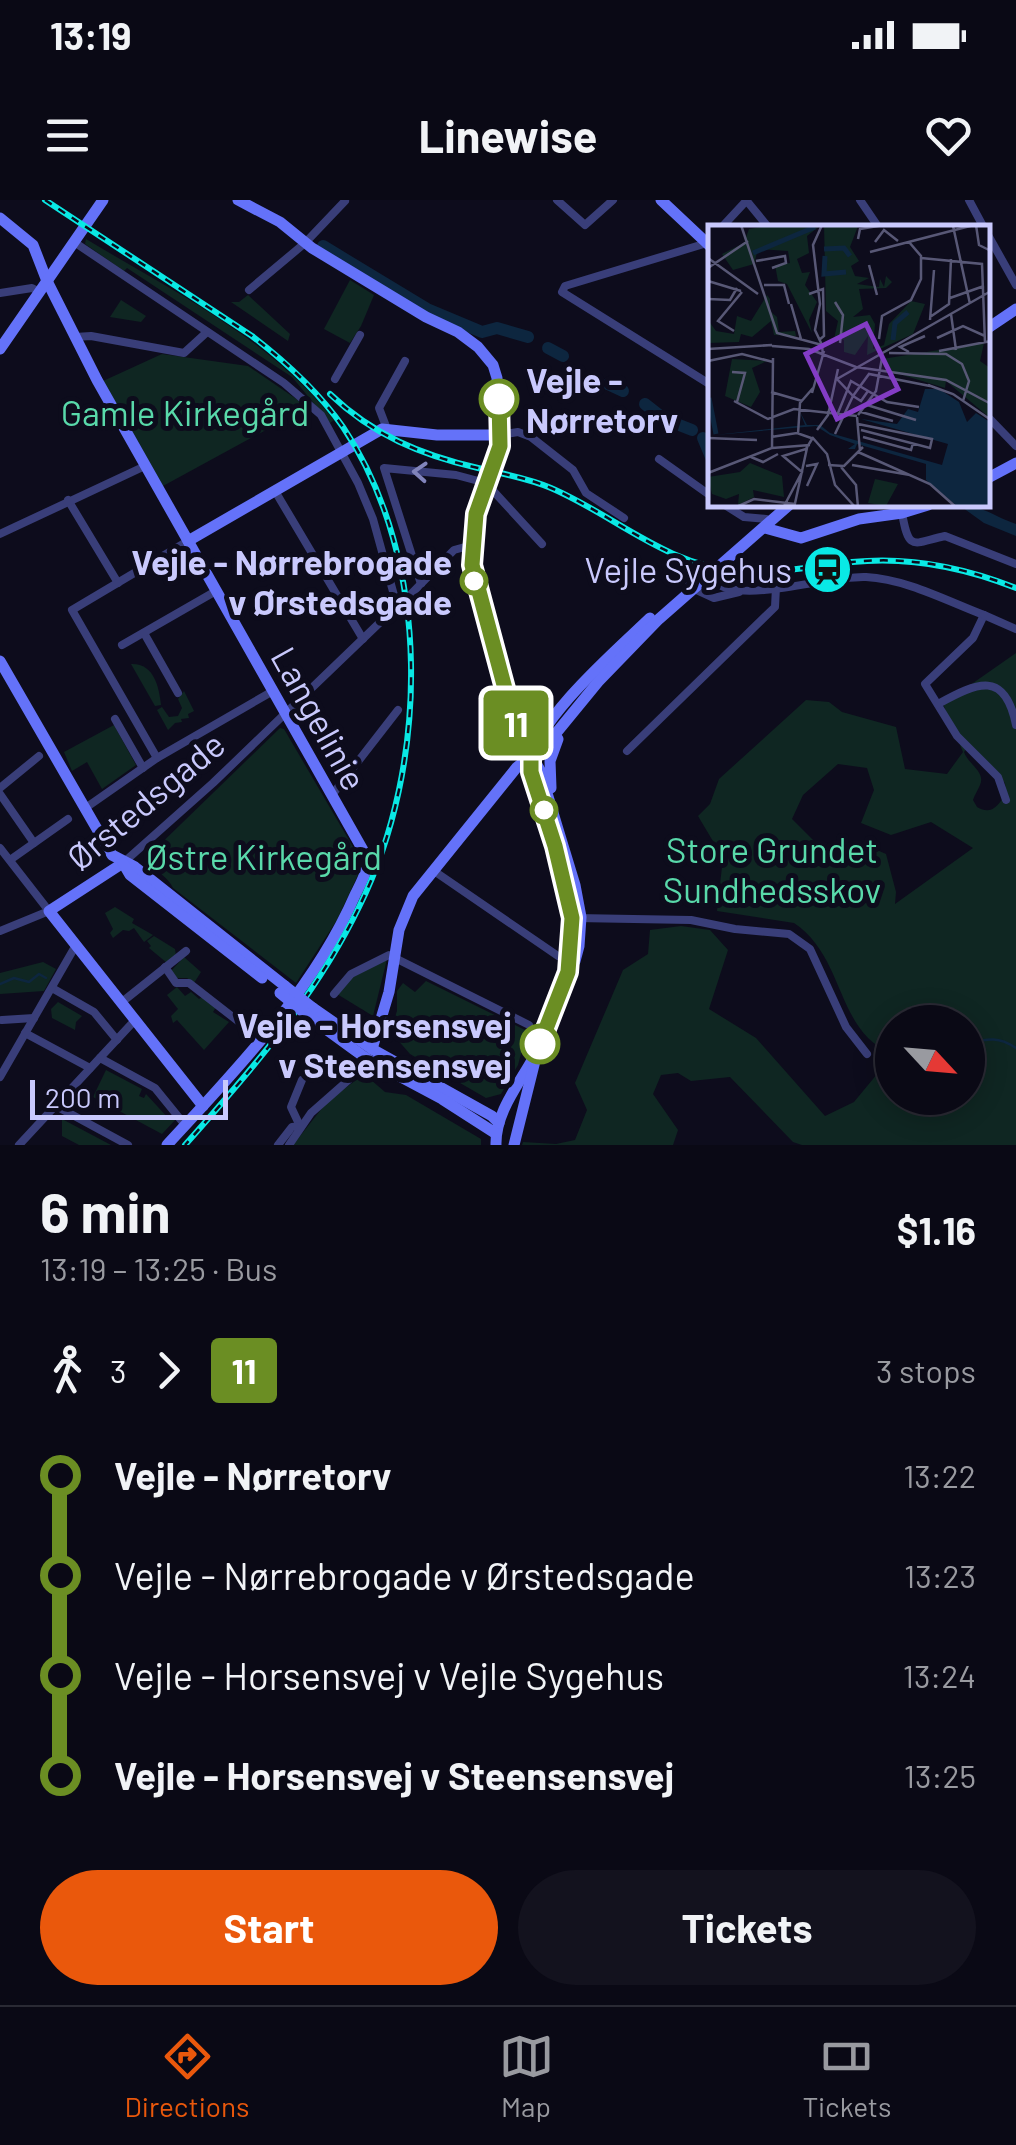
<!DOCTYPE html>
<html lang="en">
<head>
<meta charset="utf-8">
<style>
	:root { --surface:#0a0915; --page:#13121e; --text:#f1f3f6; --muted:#999aa0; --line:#2a2a34; --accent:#ea580c }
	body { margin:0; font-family:Barlow,sans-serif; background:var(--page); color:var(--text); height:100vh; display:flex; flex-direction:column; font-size:38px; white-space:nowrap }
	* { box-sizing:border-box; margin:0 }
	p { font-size:32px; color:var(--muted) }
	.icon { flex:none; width:55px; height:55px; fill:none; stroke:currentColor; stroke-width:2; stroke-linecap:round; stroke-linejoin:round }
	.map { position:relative; height:945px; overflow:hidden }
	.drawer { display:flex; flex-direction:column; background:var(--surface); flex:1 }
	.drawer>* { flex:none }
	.badge { padding:0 20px; border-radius:8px; font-size:35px; line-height:65px }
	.needle { width:65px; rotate:116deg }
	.tools { position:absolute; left:875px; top:805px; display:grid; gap:20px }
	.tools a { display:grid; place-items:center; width:110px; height:110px; border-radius:50%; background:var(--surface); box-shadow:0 5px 25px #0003,0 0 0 2px var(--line); font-size:50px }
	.scale { position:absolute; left:30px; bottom:25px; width:198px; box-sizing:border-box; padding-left:10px; border:5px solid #c9c9fd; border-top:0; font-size:28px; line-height:35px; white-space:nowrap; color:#c9c9fd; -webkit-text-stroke:8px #0d0c1c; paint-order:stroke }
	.map>.badge { position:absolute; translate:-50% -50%; box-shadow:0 0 0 5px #fff }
	.legs { display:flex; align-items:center; gap:15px; height:110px; padding:0 40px; font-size:32px }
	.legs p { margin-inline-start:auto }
	.summary { display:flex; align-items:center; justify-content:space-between; height:170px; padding:0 40px }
	h1 { font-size:55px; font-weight:700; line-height:75px }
	.action { display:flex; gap:20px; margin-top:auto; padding:20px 40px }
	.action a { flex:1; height:115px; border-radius:60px; background:var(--accent); color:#fff; font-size:40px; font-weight:700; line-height:115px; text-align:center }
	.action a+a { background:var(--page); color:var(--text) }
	ul { padding:0 40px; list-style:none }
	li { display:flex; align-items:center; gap:35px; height:100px; font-size:38px }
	li i { display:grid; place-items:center; width:15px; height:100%; margin:0 12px; background:currentColor }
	li i::after { content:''; width:25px; height:25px; margin:-12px; border:8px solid; border-radius:50%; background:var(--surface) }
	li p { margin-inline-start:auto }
	li:first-child i { background:linear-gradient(#0000 50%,currentColor 0) }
	li:last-child i { background:linear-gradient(currentColor 50%,#0000 0) }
	.status { display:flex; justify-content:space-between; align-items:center; height:70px; padding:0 50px; background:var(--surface); direction:ltr }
	.status svg { height:28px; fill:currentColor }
	header { display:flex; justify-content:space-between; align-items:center; height:130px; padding:0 40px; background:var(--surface); font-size:45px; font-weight:700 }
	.tabs { display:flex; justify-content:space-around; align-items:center; height:140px; border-top:2px solid var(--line); background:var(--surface); font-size:28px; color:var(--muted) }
	.tabs a { display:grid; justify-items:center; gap:5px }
	.tabs .selected { color:var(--accent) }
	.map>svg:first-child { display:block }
	.green { fill:#0f2622; fill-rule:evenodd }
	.water { fill:#0d263f }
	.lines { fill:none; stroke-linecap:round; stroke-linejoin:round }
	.stream { stroke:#0d263f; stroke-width:2.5 }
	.river { stroke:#0d263f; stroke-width:12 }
	.street { stroke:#393e79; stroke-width:8 }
	.secondary { stroke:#6472f9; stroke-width:11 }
	.rail-casing { stroke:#09e9e5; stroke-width:6 }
	.rail { stroke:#0d0c1c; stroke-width:2.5; stroke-dasharray:8; stroke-linecap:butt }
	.secondary-bridge { stroke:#6472f9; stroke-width:11 }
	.oneway { stroke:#8184bb }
	.line-1-casing { stroke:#fff; stroke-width:22 }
	.line-1 { stroke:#6b8e23; stroke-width:15 }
	.stop-1-dot { fill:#fff; stroke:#6b8e23; stroke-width:5 }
	.labels { text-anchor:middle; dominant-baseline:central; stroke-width:10; stroke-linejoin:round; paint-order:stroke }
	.stop-label { font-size:35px; font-weight:bold; fill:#c9c9fd; stroke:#0d0c1c; text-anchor:end }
	.park-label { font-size:35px; fill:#59d9aa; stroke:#0d0c1c }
	.poi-label { font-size:35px; fill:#c9c9fd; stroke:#0d0c1c; text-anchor:end }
	.street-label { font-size:35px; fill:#c9c9fd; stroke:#0d0c1c }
	.inset-river { fill:none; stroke:#0d263f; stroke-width:5 }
	.inset-road { fill:none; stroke:#585876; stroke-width:2.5 }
	.view { fill:#833cc5; fill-opacity:0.15; stroke:#833cc5; stroke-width:5 }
	.inset-edge { fill:none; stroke:#c9c9fd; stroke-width:5 }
</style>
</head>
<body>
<div class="status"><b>13:19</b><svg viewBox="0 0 49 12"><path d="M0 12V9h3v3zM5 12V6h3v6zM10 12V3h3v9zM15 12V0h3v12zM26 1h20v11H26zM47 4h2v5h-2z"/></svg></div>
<header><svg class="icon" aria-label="menu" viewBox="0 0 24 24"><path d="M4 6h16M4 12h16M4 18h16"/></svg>Linewise<svg class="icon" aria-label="heart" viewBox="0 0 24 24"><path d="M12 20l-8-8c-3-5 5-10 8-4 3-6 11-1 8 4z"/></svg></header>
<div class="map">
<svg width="1016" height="945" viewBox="0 0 1016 945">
	<rect width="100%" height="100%" fill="#0d0c1c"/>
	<!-- green -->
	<g class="green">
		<path d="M 86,39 C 174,92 270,138 334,220 L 330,223 L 292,177 L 127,68 L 124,71 L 85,44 Z"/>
		<polygon points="350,80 374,95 361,126 350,143 324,129"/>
		<polygon points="248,95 290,134 288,141 231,102 239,102"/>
		<polygon points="121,100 146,116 141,122 110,117"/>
		<polygon points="162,154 248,166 308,207 163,286 103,181"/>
		<path d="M 1016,453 L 1016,945 L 802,945 L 793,942 L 730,877 L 691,881 L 678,873 L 661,875 L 653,894 L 678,930 L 673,945 L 522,945 L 523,942 L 556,944 L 575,940 L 587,910 L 575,883 L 623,770 L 648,754 L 650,730 L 681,726 L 710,730 L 728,750 L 709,809 L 756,838 L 825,916 L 854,902 L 892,856 L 892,898 L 968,898 L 968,822 L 892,822 L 892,854 C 835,830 846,758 794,723 L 717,711 L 723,658 L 698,616 L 710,604 L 719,579 L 806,500 L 829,502 L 842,512 L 896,527 L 905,569 L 947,574 L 963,552 L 943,504 ZM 970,545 L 1005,583 L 1006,594 C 998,605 992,616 977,607 L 973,600 C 975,594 978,590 980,585 C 986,572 968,564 964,552 ZM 838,564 L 867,568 L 874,590 L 861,623 L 891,635 L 931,622 L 973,648 L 895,704 L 896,692 L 886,654 L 859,642 L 823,650 L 792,619 L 803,595 Z"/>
		<path d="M 131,464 C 154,463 159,487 161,505 L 155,506 Z"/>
		<polygon points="184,491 194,511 188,514 189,518 181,519 182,522 175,523 168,530 157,510 162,507 169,517 178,516 182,508 178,499"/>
		<polygon points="114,525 136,565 102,589 87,562 72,571 64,552"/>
		<path d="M 280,528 L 284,529 L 363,664 L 337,720 L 296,783 L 173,688 C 167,674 151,671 147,657 Z"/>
		<polygon points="115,707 134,719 132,723 153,735 144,742 134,728 129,731 123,730 113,738 110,733 113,729 105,713"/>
		<polygon points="154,736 175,749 176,756 167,763 149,748 151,746 147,741"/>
		<polygon points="184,757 201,772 194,783 187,778 177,778 171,771"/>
		<polygon points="387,759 373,816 337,794 349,779"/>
		<polygon points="43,762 56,769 44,791 0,794 0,773"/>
		<polygon points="426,781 527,831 518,865 501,894 486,898 410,854 396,838 400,818 394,834 390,832 397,811 397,791 403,783 415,792"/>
		<polygon points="177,787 185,796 191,792 199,799 202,797 216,807 213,812 229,822 204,850 177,820 173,823 171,816 178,809 167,795"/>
		<polygon points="58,802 82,816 76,822 75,830 52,818 51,809"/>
		<polygon points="106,870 142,889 139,896 144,898 146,894 169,919 174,916 176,919 162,934 93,897"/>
		<polygon points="364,874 385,892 406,895 481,939 481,945 293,945 327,902"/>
		<polygon points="62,919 111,945 79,945 62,936"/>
	</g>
	<!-- water -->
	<path class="water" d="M 959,305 C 982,305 995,317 1016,324 L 1016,336 L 984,323 Z"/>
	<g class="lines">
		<!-- stream -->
		<g class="stream">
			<polyline points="0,784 14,778 29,782 39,774 46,778"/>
			<path d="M 968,843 C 987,839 998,836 1016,848"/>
		</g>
		<!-- river -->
		<g class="river">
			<polyline points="323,46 427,109 482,132 497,128 528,137"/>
			<polyline points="548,148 563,156"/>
			<polyline points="608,184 623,191"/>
			<polyline points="645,204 664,219 692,230"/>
			<polyline points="703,238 711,257"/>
		</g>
		<!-- street -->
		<g class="street">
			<polyline points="557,0 585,25 613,0"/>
			<polyline points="746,0 769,28"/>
			<polyline points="860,0 879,28"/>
			<polyline points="969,0 984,28"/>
			<polyline points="721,28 747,0"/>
			<polyline points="988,35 1016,85"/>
			<polyline points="711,39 707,43 565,86 562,92 711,185"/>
			<polyline points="74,42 284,183 321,215 358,283 373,319 397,406 213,583 123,663"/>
			<polyline points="249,90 305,43 345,1"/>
			<polyline points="0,93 32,88 40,92"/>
			<polyline points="75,137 91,136 184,153 207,132"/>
			<polyline points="335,179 360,135"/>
			<polyline points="988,217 1016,246"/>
			<polyline points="387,229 379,208 405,161"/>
			<polyline points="500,235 518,232 531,237 573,270 586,293 624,318"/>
			<polyline points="659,259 711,296"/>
			<polyline points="275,291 363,439"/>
			<polyline points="68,300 118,383"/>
			<polyline points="725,305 744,317 766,319"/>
			<path d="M 902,313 C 909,353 913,343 945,336 L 1016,364"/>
			<polyline points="0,334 145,266"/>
			<path d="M 714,372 L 715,382 C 742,405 829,375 866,377 C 906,379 947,401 984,415 L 973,438 L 925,484 L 957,536 L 998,577 L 1006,600"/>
			<polyline points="421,384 384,268 456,275 486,283 542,344"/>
			<polyline points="688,386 714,398 739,392"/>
			<polyline points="411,394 454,350 472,345"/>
			<polyline points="984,415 1016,429"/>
			<polyline points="144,433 178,493"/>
			<polyline points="122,445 216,391"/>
			<path d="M 938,504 C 978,482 1005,470 1016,525"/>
			<polyline points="115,519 143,568"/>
			<polyline points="627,551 775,407 776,387"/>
			<polyline points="157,558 72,410 188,341"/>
			<polyline points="0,588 39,556"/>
			<polyline points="0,594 34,643"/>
			<polyline points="332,595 398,510"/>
			<polyline points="84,609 157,558 273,491"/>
			<polyline points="0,648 49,711 0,731"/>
			<polyline points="10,660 68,619"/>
			<polyline points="434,671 558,756"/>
			<polyline points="576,718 691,720 735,729 789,734 810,749 846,827 867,854"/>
			<polyline points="165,767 176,783 189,783 261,839"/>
			<polyline points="52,788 94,812 117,840"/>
			<polyline points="334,794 351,774 389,755 529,825"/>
			<polyline points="122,802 186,751"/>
			<polyline points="2,820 34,818"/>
			<polyline points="25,833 90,868"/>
			<polyline points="100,858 155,888 185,925"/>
			<polyline points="0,877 76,745"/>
			<polyline points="56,906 128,945"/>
			<polyline points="299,924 291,907 302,880"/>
			<polyline points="19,945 136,819"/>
			<polyline points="278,945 292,927 301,926"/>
			<polyline points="289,945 311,913 353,876 368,856"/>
		</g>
		<!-- secondary -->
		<g class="secondary">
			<path d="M 238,0 L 280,22 L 312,48 L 426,117 L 458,132 L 478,147 L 493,165 L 497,178 L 499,245 L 476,314 L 472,365 L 507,496 L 522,540 L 540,570 L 575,685 L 581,717 L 579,746 L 575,761 L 567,772 C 557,799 549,828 536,853 C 521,882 495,911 496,945"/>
			<polyline points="661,0 711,47"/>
			<path d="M 0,18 L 33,45 L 47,81 L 97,180 L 368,659 C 367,672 361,683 355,695 C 314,790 236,870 167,945"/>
			<polyline points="988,128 1016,109"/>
			<polyline points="0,149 103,0"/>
			<polyline points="988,278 1016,263"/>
			<polyline points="765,328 801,338 859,319 902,313 928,305"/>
			<polyline points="188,341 382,229 437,235 500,235"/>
			<polyline points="0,461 112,655 135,667 285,786"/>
			<polyline points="551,588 550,561 558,539"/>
			<path d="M 543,607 C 538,593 530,577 531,562 C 535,520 619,448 650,418"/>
			<polyline points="553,639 572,718 567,763"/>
			<polyline points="123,663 49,711 203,906"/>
			<polyline points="123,663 130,675 262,778"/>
			<polyline points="313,808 372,849 492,916 499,923"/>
			<polyline points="308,816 367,859 442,899 495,933"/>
			<polyline points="372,849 389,792 399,730 413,696 517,567 548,543 598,482 659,419 789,305"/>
			<polyline points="514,945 536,857"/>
		</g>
		<defs>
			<g id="rail">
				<path d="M 45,0 L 252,136 C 287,163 318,191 343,227 C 433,361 429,566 359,707 C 316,796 250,872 185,945"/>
				<path d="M 330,194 C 373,235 421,255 478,268 C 503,274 528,278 551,288 C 616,316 665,365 738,371 C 778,374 813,366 852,362 C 910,356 963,367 1016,388"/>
			</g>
		</defs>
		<!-- rail casing -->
		<use href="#rail" class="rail-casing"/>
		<!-- rail -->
		<use href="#rail" class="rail"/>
		<!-- secondary-bridge -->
		<g class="secondary-bridge">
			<polyline points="285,786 313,808"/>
			<polyline points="280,793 308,816"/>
		</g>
	</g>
	<!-- one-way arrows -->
	<defs><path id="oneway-chevron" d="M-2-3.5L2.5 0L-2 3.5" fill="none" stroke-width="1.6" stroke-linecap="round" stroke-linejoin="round" transform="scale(2.5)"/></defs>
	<use class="oneway" href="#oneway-chevron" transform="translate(420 272) rotate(-176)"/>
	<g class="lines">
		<defs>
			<polyline id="line-1" points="499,199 500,246 476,314 472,365 507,496 531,556 531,572 555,646 572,718 568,772 540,844"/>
		</defs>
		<!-- line-1 casing -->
		<use href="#line-1" class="line-1-casing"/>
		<!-- line-1 -->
		<use href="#line-1" class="line-1"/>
	</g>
	<!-- icons -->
	<defs>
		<symbol id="station-disc" viewBox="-11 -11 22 22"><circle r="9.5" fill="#09e9e5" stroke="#0d0c1c"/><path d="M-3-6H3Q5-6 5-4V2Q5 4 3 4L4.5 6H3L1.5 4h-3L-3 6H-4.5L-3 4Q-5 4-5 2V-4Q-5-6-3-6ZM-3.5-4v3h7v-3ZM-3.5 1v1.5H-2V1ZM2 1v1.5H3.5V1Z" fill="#111"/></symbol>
	</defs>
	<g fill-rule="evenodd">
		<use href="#station-disc" x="800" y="342" width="55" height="55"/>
	</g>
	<!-- markers -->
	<g class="stop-1-dot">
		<circle cx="499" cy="199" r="18"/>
		<circle cx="474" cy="381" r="12"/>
		<circle cx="544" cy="610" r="12"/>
		<circle cx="540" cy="844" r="18"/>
	</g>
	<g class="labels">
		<!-- stop labels -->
		<g class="stop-label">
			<text x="526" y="179" text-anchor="start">Vejle -<tspan x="526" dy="40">Nørretorv</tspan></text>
			<text x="452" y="361">Vejle - Nørrebrogade<tspan x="452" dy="40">v Ørstedsgade</tspan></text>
			<text x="512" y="824">Vejle - Horsensvej<tspan x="512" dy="40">v Steensensvej</tspan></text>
		</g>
		<!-- park labels -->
		<g class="park-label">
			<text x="185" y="212">Gamle Kirkegård</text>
			<text x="772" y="649">Store Grundet<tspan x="772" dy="40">Sundhedsskov</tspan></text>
			<text x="264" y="656">Østre Kirkegård</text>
		</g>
		<!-- poi labels -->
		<g class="poi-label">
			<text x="792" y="369">Vejle Sygehus</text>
		</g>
		<!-- street labels -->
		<g class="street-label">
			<text transform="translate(320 518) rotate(61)">Langelinie</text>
			<text transform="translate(145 600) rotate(-40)">Ørstedsgade</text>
		</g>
	</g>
	<!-- overview -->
	<g transform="translate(708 25)">
		<rect width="282" height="282" fill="#0d0c1c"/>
		<path d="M 65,0 L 113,0 L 99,11 L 101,28 L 89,34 L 94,48 L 102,47 L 97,60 L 109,77 L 101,95 L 104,108 L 79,59 L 70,56 L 67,40 L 82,38 L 80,26 L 50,24 L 46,39 L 25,45 L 14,29 L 36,18 L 41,4 ZM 116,0 L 159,0 L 150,1 L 142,22 L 151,36 L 143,41 L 147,51 L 161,53 L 149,59 L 171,62 L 172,54 L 176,62 L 178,51 L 184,57 L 178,63 L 151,64 L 155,84 L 145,92 L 162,90 L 167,99 L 165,124 L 176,120 L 181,99 L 203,76 L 217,79 L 205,109 L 159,130 L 160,111 L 147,130 L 136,127 L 136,115 L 126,114 L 130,96 L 118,86 ZM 59,70 L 62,74 L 62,86 L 69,92 L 71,107 L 87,106 L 88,111 L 66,110 L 63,96 L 44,112 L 33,109 L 31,117 L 0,118 L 0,95 L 8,106 L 26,109 L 29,91 L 43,96 ZM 276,118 L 272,136 L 282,143 L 282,193 L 238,156 L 237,163 L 178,145 L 174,134 ZM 24,134 L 59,136 L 44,143 L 52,167 L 43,182 L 17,171 ZM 42,238 L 74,251 L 76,272 L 45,265 L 46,272 L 30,280 L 31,269 L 18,274 L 4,269 L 0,252 L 32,247 ZM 167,254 L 190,259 L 178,281 L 160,278 Z" fill="#0f2622"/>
		<path d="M 217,164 L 231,164 L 251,177 L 259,197 L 268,188 L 282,197 L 282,282 L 250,282 L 218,255 L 218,239 L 149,219 L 147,224 L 140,224 L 147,219 L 122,210 L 108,201 L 7,210 L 97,200 L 92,187 L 99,200 L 112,200 L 122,208 L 234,240 L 240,219 L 153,194 L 189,199 L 200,184 L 210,187 Z" fill="#0d263f"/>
		<path class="inset-river" d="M 116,24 L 136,23 L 142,31M 45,28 L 107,2M 117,31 L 116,49 L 138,47M 185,115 L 187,98 L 200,87M 1,173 L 8,209"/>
		<path class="inset-road" d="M 33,0 L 69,108 L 114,120 L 115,131M 268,0 L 271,20 L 283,26M 245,1 L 262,79M 150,14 L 152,4 L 176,0M 167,17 L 176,5 L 190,16M 162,27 L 266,0M 0,33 L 50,69M 213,33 L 274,39 L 277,118M 48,36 L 77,31 L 78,38 L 64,43M 161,40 L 169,70M 0,43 L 40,16M 0,56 L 33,66M 56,60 L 76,60 L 81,79M 101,69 L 115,64 L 116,111 L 111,115M 242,73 L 276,61M 0,74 L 22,75 L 29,63M 127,77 L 135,90 L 132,118M 83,79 L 93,114M 243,89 L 248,125M 222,92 L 241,79 L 243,34M 222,95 L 226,45M 26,106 L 10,96 L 34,67M 229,113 L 255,101 L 277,111M 171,114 L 174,91 L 203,75 L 213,54 L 213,31 L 201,17M 114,120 L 107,105 L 112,79 L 105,20 L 114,0M 64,121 L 101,124 L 148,142M 0,124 L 64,120M 231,126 L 283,116M 201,127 L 192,122 L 217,111M 181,128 L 238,129 L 254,139 L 261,156 L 255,176M 0,136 L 34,129 L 65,137M 148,142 L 238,155 L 283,179M 24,147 L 37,148 L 29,177M 220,160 L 245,169 L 283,195M 160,166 L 153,176 L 145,171 L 161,149 L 222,161M 63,167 L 94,176M 104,168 L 116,126M 26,176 L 60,194 L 86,184 L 149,191M 159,180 L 208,195M 153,187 L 185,196M 130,188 L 143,156 L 179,177 L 211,182M 150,190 L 168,166 L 174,133M 149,192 L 152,226M 150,199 L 224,214 L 222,223 L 153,205M 109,205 L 120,190 L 130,144M 90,209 L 92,178 L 105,163M 127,209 L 145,171 L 129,154 L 283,66M 63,212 L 89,208 L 106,214M 104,212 L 119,229 L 127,260 L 148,283M 155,212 L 203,225 L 205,218M 0,213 L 49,215M 64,223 L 102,220M 150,227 L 222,259 L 249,283M 43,232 L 55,237 L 70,229M 120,240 L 136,241 L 155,222M 144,240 L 202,250M 98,241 L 109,239 L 99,261M 133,242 L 148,260 L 150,282M 0,248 L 64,223 L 65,133M 26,283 L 46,274 L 87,279M 75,283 L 94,247 L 75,231 L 98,224 L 104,214M 86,283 L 99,223"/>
		<path class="view" d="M 158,99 L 190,164 L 129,194 L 98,129 Z"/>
		<rect width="282" height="282" class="inset-edge"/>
	</g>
</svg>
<div class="tools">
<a><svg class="needle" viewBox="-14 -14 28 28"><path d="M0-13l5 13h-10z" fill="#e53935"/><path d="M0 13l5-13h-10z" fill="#999aa0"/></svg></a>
</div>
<div class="scale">200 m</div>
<b class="badge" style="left:516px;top:523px;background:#6b8e23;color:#fff">11</b>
</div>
<section class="drawer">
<div class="summary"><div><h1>6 min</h1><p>13:19 – 13:25 · Bus</p></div><b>$1.16</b></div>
<div class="legs"><svg class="icon" aria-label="walk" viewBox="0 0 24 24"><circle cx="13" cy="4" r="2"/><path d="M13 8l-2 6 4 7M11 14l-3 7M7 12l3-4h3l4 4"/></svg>3<svg class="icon" aria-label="forward" viewBox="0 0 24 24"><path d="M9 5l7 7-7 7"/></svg><b class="badge" style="background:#6b8e23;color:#fff">11</b><p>3 stops</p></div>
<ul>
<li><i style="color:#6b8e23"></i><b>Vejle - Nørretorv</b><p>13:22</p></li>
<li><i style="color:#6b8e23"></i><span>Vejle - Nørrebrogade v Ørstedsgade</span><p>13:23</p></li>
<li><i style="color:#6b8e23"></i><span>Vejle - Horsensvej v Vejle Sygehus</span><p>13:24</p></li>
<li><i style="color:#6b8e23"></i><b>Vejle - Horsensvej v Steensensvej</b><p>13:25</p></li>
</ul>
<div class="action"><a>Start</a><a>Tickets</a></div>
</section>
<nav class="tabs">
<a class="selected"><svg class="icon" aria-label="directions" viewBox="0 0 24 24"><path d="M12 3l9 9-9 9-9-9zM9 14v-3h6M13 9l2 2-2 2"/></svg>Directions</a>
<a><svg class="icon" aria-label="map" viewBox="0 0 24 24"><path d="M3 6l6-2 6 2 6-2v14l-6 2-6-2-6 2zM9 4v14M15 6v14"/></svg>Map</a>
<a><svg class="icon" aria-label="tickets" viewBox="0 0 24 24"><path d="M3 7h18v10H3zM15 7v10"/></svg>Tickets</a>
</nav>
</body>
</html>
